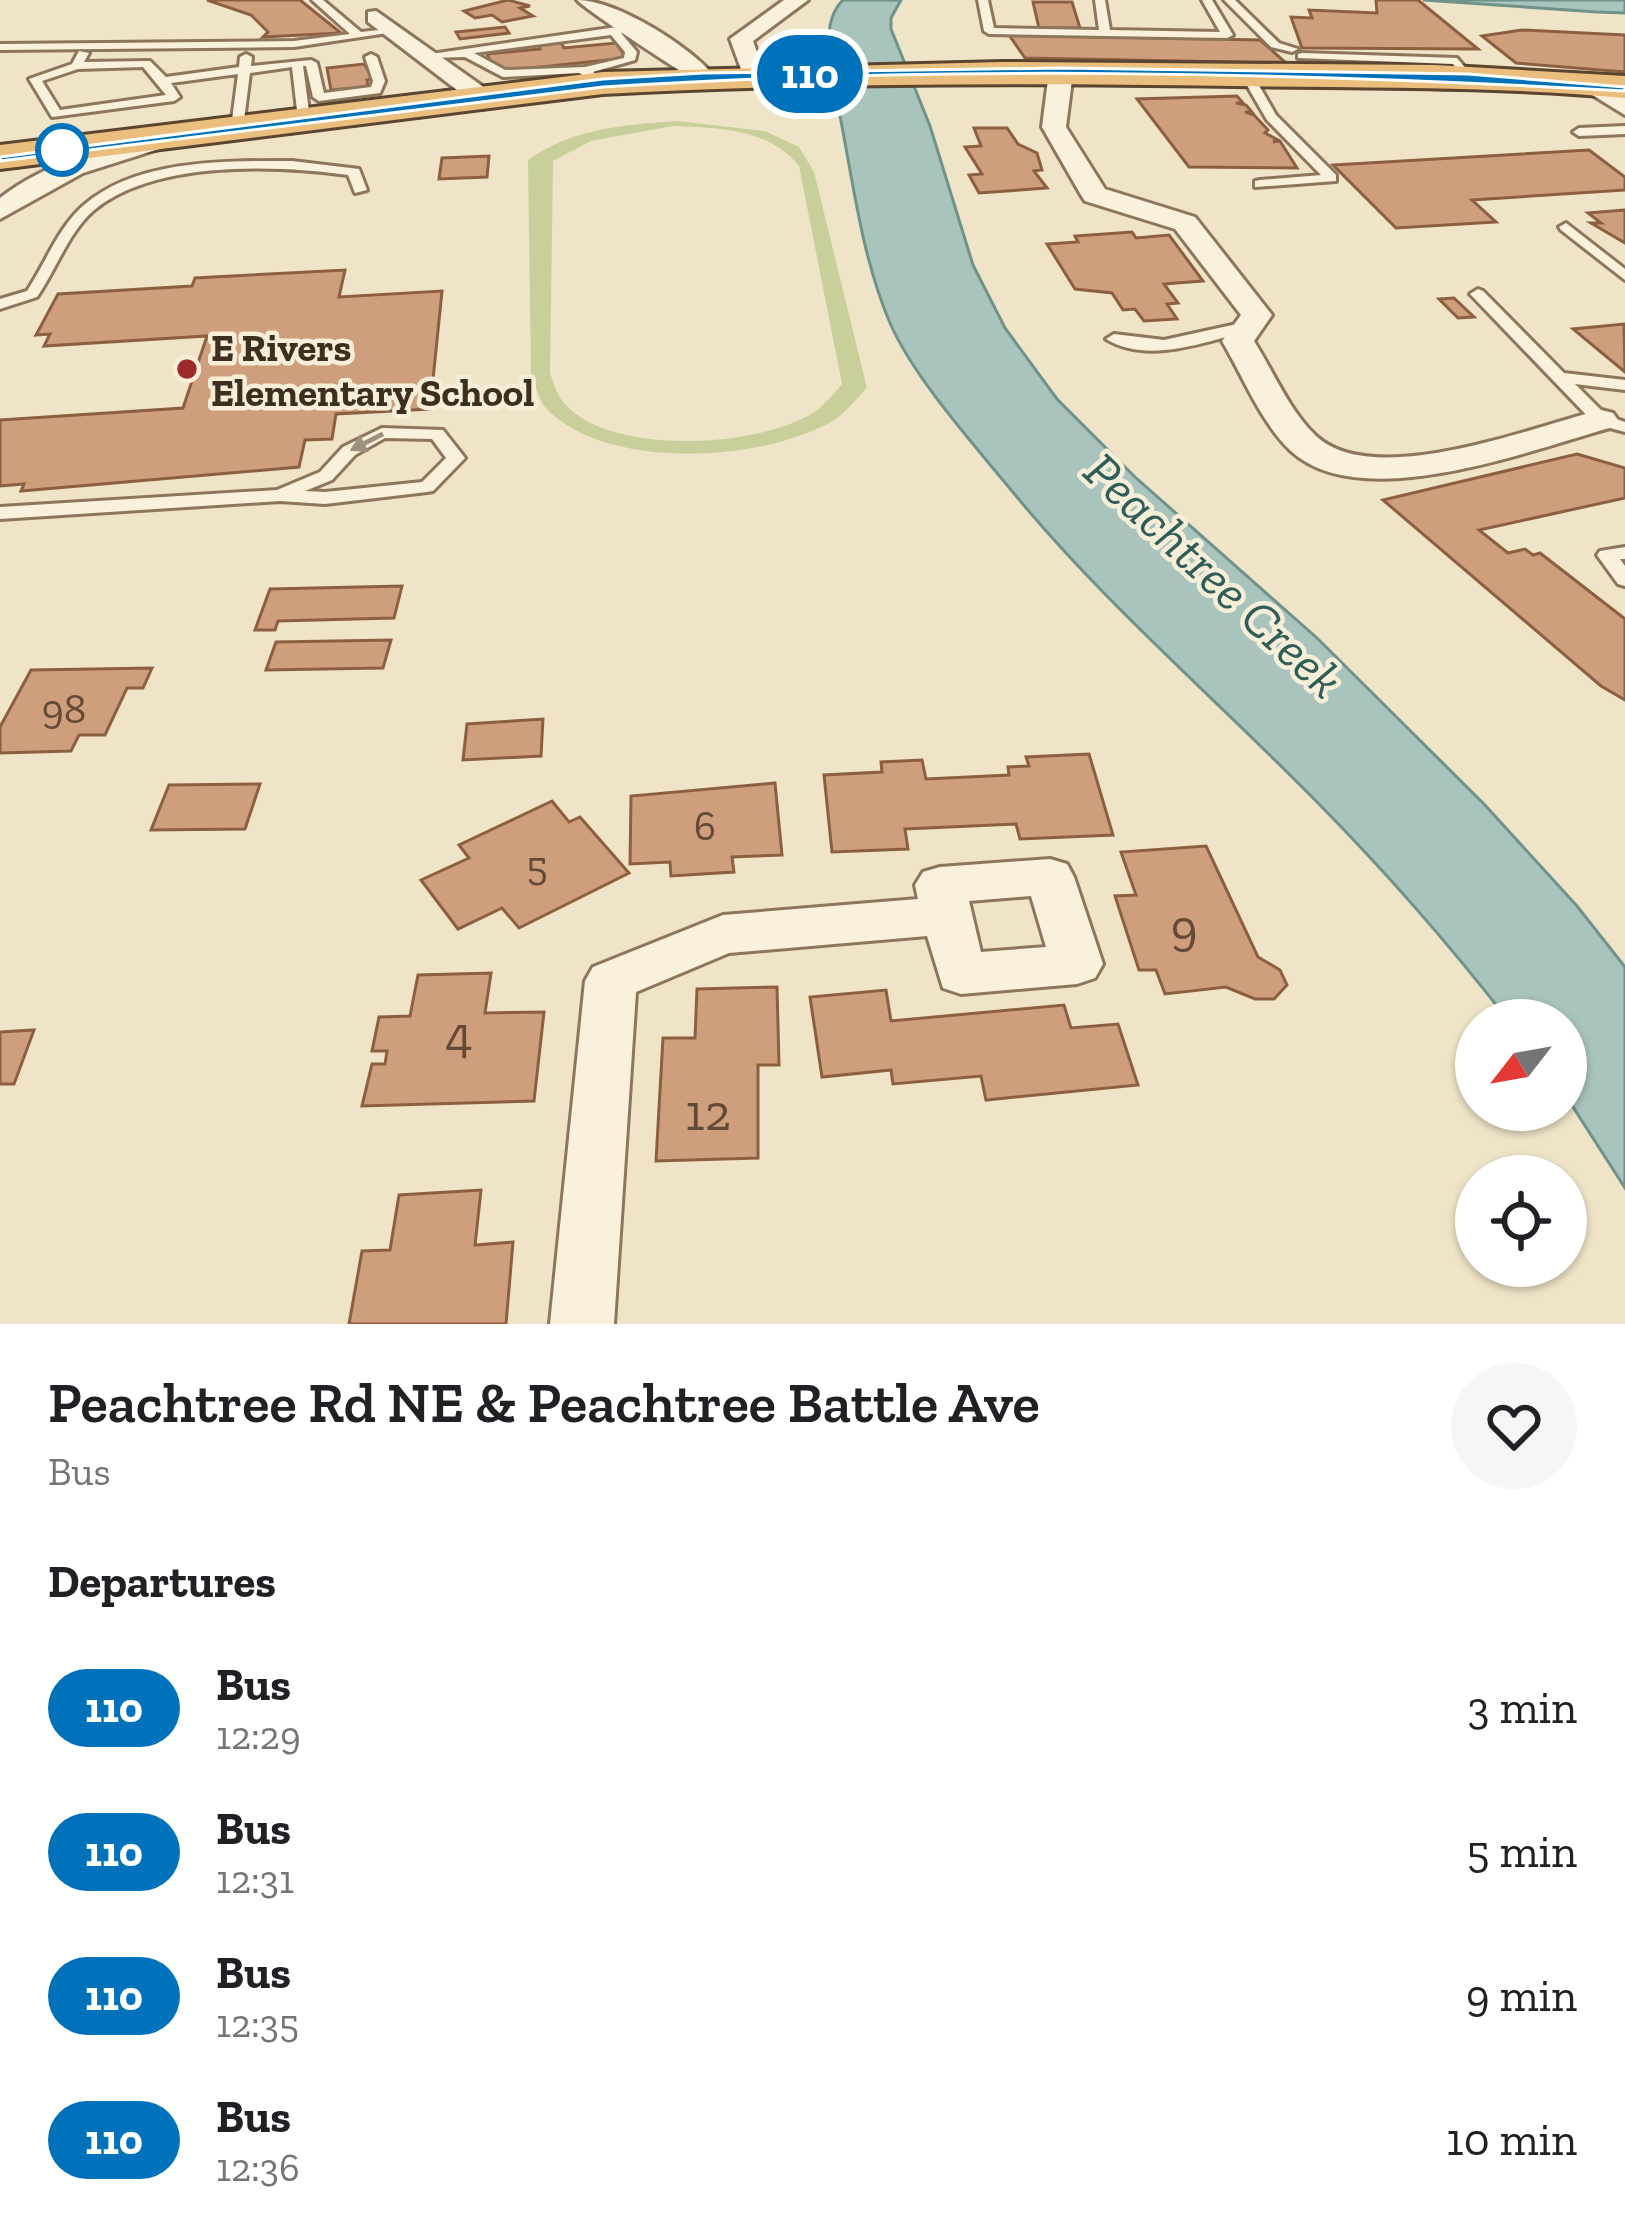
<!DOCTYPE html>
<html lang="en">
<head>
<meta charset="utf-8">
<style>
	:root { --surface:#fff; --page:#f6f6f6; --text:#202124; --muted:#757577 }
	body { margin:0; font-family:"Zilla Slab",serif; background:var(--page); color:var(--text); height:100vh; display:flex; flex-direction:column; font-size:45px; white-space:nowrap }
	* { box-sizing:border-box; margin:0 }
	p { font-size:39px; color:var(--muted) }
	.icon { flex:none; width:66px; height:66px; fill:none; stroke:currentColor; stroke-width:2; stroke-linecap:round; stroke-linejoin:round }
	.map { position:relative; height:1324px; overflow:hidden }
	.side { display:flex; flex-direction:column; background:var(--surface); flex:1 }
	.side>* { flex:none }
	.badge { padding:0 24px; border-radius:39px; font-size:42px; line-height:78px }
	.needle { width:78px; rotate:239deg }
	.tools { position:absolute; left:1455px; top:999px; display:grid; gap:24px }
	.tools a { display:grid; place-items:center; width:132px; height:132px; border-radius:50%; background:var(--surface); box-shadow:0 3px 9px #0004; font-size:60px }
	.map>.badge { position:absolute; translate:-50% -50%; box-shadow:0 0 0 6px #fff }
	h2 { padding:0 48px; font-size:45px; line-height:108px }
	.round { display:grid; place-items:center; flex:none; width:126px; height:126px; border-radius:63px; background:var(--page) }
	.head { display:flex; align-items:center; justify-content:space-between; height:204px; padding:0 48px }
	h1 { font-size:57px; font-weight:600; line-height:90px }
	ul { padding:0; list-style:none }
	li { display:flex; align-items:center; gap:36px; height:144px; padding:0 48px }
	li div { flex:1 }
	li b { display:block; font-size:45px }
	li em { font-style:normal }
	li .badge { min-width:132px; font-weight:700; text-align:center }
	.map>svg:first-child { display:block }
	.green { fill:#c9cf9b; fill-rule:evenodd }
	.water { fill:#a9c4bc; stroke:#6f938a; stroke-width:3 }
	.building { fill:#cf9f7d; stroke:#8d5f41; stroke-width:3 }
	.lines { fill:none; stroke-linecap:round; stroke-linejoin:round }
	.service-casing { stroke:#8d765c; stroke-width:6 }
	.minor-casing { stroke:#8d765c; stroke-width:6 }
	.trunk-casing { stroke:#5b4430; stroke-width:6 }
	.service { fill:#faf1dc; fill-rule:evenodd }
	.minor { fill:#faf1dc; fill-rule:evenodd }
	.trunk { fill:#eabe7c; fill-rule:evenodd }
	.oneway { fill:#9c907e }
	.line { fill:#0072bc; stroke:#fff; stroke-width:3 }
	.stop-dot { fill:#fff; stroke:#0072bc; stroke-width:6 }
	.poi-dot { fill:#9e2a2b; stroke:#f7eed8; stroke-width:4.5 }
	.labels { text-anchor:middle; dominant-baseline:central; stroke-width:9; stroke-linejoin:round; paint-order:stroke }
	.far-poi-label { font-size:39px; font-weight:bold; fill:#3d2e20; stroke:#f7eed8; text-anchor:start }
	.number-label { font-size:42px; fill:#624a37 }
	.water-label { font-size:51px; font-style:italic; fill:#2f5d5a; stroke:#f7eed8 }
	.near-number-label { font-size:51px; fill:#624a37 }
</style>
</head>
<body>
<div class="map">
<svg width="1625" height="1324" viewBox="0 0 1625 1324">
	<rect width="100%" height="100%" fill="#f0e4c8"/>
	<!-- green -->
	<path class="green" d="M 677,121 L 765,131 L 799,147 L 814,172 L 867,388 C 857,398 846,412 834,420 C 765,462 604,472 545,407 C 538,399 535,383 531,373 L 528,160 C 573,128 623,125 677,121 ZM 673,126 C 719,128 768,128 799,166 L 842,384 C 834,393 825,404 816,411 C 762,448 603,458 561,399 C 556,392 553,381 550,373 L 553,161 L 591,141 Z"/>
	<!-- water -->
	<g class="water">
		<path d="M 843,0 L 901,0 L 891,18 L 891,29 L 930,126 L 973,265 L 1005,328 L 1057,399 L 1135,477 L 1317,638 L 1484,804 L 1577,906 L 1625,967 L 1625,1188 L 1566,1096 L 1566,1020 L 1508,1020 C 1449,944 1385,871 1317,802 C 1213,696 1101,601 1007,485 C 970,440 913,376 890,323 C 863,260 854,189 841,121 C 835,87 815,27 843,0 Z"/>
		<polygon points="1423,0 1625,0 1625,13 1597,12"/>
	</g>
	<!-- building -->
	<g class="building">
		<polygon points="207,0 300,0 341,33 263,37 268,32 251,15"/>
		<polygon points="508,0 530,6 520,8 533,16 502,22 492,15 475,18 464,11"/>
		<polygon points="1376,0 1418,0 1478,49 1302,48 1291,17 1312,18 1309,10 1377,13"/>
		<polygon points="1033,2 1072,2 1080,28 1039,28"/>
		<polygon points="505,27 509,33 460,39 456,32"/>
		<polygon points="1522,30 1625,35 1625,72 1516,63 1482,36"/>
		<polygon points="1009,35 1260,40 1286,63 1025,58"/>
		<polygon points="560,40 564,48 616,43 626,58 495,72 487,54 540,49 537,42"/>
		<polygon points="364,64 374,79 367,80 368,87 331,90 327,68"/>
		<polygon points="1237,96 1243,103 1236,103 1246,105 1252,112 1245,112 1254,115 1268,130 1265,133 1278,140 1273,142 1280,141 1297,168 1189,167 1137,99"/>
		<polygon points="974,128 1007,128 1018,144 1037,153 1042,170 1034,171 1047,188 979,193 969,175 982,174 965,147 981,146"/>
		<polygon points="1589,150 1625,177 1625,190 1472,200 1496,222 1396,228 1333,165"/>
		<polygon points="489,156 487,177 439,179 442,158"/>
		<polygon points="1625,210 1625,243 1591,223 1601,223 1588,213"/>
		<polygon points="1132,232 1136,238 1169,235 1203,281 1164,284 1178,303 1167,304 1177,319 1144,321 1135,309 1123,310 1112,293 1075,289 1047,244 1078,242 1075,236"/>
		<polygon points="345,270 339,297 442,291 430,409 336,414 332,439 305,440 299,467 21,491 24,484 0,486 0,420 183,408 207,336 44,346 50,334 36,335 58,294 192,286 195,278"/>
		<polygon points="1454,298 1474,317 1458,318 1439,299"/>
		<polygon points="1624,324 1625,372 1573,329"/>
		<polygon points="1577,454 1625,468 1625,498 1479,530 1508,553 1525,549 1533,555 1540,553 1625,619 1625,700 1601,686 1383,500"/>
		<polygon points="402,586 394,618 278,621 275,630 255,630 270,589"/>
		<polygon points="391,640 383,668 266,670 276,642"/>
		<polygon points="152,668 143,688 127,688 105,735 79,735 71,751 0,753 0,727 31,670"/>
		<polygon points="543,719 541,756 463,760 467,724"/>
		<polygon points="1089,754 1113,835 1020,839 1016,824 905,829 908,849 832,852 824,775 882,772 881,762 922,760 926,779 1009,775 1008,767 1029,766 1026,757"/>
		<polygon points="775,783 782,855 732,857 734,872 671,876 670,862 630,864 631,796"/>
		<polygon points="260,784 245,829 151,830 169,785"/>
		<polygon points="552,801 569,822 580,817 629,873 519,928 502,908 458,929 421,880 469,858 459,845"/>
		<polygon points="1206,846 1258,957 1280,970 1287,985 1274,999 1255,999 1226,987 1165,994 1156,970 1139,970 1115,896 1136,895 1121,852"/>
		<polygon points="491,973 485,1013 544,1012 534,1101 362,1106 372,1064 385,1064 387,1051 372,1051 379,1017 410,1016 418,975"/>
		<polygon points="777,987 779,1065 758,1065 758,1158 656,1161 663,1038 695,1038 697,989"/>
		<polygon points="886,990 891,1021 1064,1005 1071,1028 1118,1024 1138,1085 986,1100 981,1076 893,1084 891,1070 822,1077 810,997"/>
		<polygon points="34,1030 14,1084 0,1084 0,1032"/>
		<polygon points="481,1190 475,1245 513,1242 506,1324 349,1324 362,1251 390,1250 399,1195"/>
	</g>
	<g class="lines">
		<defs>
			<g id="service">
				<polygon points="312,0 323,0 361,32 396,28 401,31 294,47 0,50 0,44 294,41 350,34"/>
				<polygon points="978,0 988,0 994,28 1099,30 1095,0 1105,0 1110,30 1220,32 1202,0 1212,0 1233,35 1227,38 989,34 984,31"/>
				<polygon points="1224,0 1235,0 1279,43 1298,49 1292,52 1271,47"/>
				<path d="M 624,26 L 629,29 L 621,33 L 637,52 L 635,60 L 593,72 L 609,83 L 603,87 L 579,73 L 503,77 L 465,57 L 430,58 L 424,55 ZM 611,35 L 625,52 L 624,58 L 585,67 L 505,70 L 474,53 Z"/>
				<path d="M 79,51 L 89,53 L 84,62 L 150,61 L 166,77 L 239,67 L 240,57 L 246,54 L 252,57 L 251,66 L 311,60 L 317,63 L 324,93 L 371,87 L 373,81 L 365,57 L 371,54 L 377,57 L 385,81 L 380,93 L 319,101 L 313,97 L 306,66 L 303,66 L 310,119 L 304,123 L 298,119 L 292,67 L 250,73 L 243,128 L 237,132 L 231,128 L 238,74 L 171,83 L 180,97 L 174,101 L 52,117 L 29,79 L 72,64 ZM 143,67 L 166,95 L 60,110 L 42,81 L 78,69 Z"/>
				<polygon points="1302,53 1457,58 1474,78 1464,80 1453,64 1298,58 1298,54"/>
				<polygon points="1247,72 1253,75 1276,115 1336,175 1336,181 1255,187 1255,181 1260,180 1321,175 1267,120 1241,75"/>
				<polygon points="1625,126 1625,134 1579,136 1573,132 1579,128"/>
				<path d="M 292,161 L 359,169 L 367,190 L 355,193 L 348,175 C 276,165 153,160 93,211 C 69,232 55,271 37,297 L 0,309 L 0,299 L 27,291 C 45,264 59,226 84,205 C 137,159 226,161 292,161 Z"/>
				<polygon points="1566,223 1625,269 1625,280 1561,230 1559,227"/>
				<polygon points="1478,289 1483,291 1564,373 1625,380 1625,390 1575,384 1607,416 1625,422 1625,432 1595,424 1473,297 1470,294"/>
				<path d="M 1246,322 L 1254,327 L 1252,330 C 1207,341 1149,365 1106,339 L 1114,334 L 1164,340 Z"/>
				<path d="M 382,428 L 443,430 L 465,458 L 433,491 L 427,492 L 325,504 L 280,501 L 0,519 L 0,507 L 277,490 L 320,472 L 343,447 ZM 385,438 L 432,439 L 446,458 L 422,482 L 325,492 L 305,491 L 332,480 L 355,455 Z"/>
				<polygon points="1625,547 1625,559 1620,559 1625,566 1625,586 1618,584 1597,555 1600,551"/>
			</g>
			<g id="minor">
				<path d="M 577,0 C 616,0 690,46 715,77 L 703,84 C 693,81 586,10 577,0 Z"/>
				<polygon points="784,0 808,0 753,41 765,75 753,82 745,80 730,39"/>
				<polygon points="376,11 492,93 492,103 474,103 368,22 368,12"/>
				<path d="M 1061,65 L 1073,72 L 1066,127 L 1105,189 L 1195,217 L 1272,315 L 1254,341 C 1273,371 1289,410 1315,435 C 1373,491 1531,427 1601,410 L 1613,413 L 1618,420 L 1613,427 C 1533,449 1362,516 1291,451 C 1261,423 1243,376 1222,341 L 1241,315 L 1175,229 L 1085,201 L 1081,195 L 1042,127 L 1049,72 Z"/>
				<polygon points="1589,76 1625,97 1625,115 1581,88 1577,83"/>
				<path d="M 156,134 L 169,142 L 165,147 L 83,173 L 0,219 L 0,198 C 45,163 102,148 156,134 Z"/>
				<path d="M 1050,859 L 1067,864 L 1074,877 L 1103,964 L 1095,978 L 1077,984 L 961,994 L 943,988 L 927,936 L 729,953 L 636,992 L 614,1324 L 550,1324 L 585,981 L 593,967 L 723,915 L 918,899 L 915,885 L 923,872 L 940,867 ZM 1031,896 L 1046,947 L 981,952 L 969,901 Z"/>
			</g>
			<path id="trunk" d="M 1002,62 L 1434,65 L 1625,76 L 1625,98 C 1494,86 1364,88 1233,86 C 1023,83 813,83 603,94 L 0,169 L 0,145 L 603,72 Z"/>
		</defs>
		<!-- service casing -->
		<use href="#service" class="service-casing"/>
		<!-- minor casing -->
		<use href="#minor" class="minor-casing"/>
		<!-- trunk casing -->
		<use href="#trunk" class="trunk-casing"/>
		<!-- service -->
		<use href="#service" class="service"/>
		<!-- minor -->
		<use href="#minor" class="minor"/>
		<!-- trunk -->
		<use href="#trunk" class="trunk"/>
	</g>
	<!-- one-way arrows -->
	<defs><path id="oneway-solid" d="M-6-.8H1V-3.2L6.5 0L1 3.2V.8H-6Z" transform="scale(3)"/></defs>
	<use class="oneway" href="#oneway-solid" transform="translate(367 442) rotate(153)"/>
	<!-- line -->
	<path class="line" d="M 1061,68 L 1468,74 L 1625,87 L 1625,91 C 1286,72 942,65 603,87 L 0,161 L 0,157 L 603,79 L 703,73 Z"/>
	<!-- markers -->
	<circle class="stop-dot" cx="62" cy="150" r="24"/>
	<circle class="poi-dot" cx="187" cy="369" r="12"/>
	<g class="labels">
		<!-- far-poi labels -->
		<g class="far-poi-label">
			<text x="211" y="347">E Rivers<tspan x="211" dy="45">Elementary School</tspan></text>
		</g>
		<!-- number labels -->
		<g class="number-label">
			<text x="64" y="708">98</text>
			<text x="705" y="825">6</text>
			<text x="537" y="865">5</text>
		</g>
		<!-- water labels -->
		<g class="water-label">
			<text transform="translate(1214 575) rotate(43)">Peachtree Creek</text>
		</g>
		<!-- near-number labels -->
		<g class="near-number-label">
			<text x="1184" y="927">9</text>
			<text x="459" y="1034">4</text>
			<text x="708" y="1112">12</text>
		</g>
	</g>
</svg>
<div class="tools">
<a><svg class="needle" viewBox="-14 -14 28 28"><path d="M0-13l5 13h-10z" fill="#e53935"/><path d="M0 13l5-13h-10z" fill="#757577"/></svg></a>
<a><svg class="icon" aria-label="locate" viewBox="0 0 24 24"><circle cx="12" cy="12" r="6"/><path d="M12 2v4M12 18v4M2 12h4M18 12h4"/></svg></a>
</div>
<b class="badge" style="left:810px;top:74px;background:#0072bc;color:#fff">110</b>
</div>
<section class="side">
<div class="head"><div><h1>Peachtree Rd NE &amp; Peachtree Battle Ave</h1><p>Bus</p></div><a class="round"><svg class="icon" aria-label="heart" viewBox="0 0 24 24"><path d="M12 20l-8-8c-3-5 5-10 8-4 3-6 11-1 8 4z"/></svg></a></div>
<h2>Departures</h2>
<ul>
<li><span class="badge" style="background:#0072bc;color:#fff">110</span><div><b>Bus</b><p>12:29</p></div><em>3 min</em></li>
<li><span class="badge" style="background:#0072bc;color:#fff">110</span><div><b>Bus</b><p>12:31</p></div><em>5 min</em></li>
<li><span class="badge" style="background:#0072bc;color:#fff">110</span><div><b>Bus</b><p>12:35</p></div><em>9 min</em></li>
<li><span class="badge" style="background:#0072bc;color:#fff">110</span><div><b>Bus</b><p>12:36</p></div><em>10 min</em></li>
</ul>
</section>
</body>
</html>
